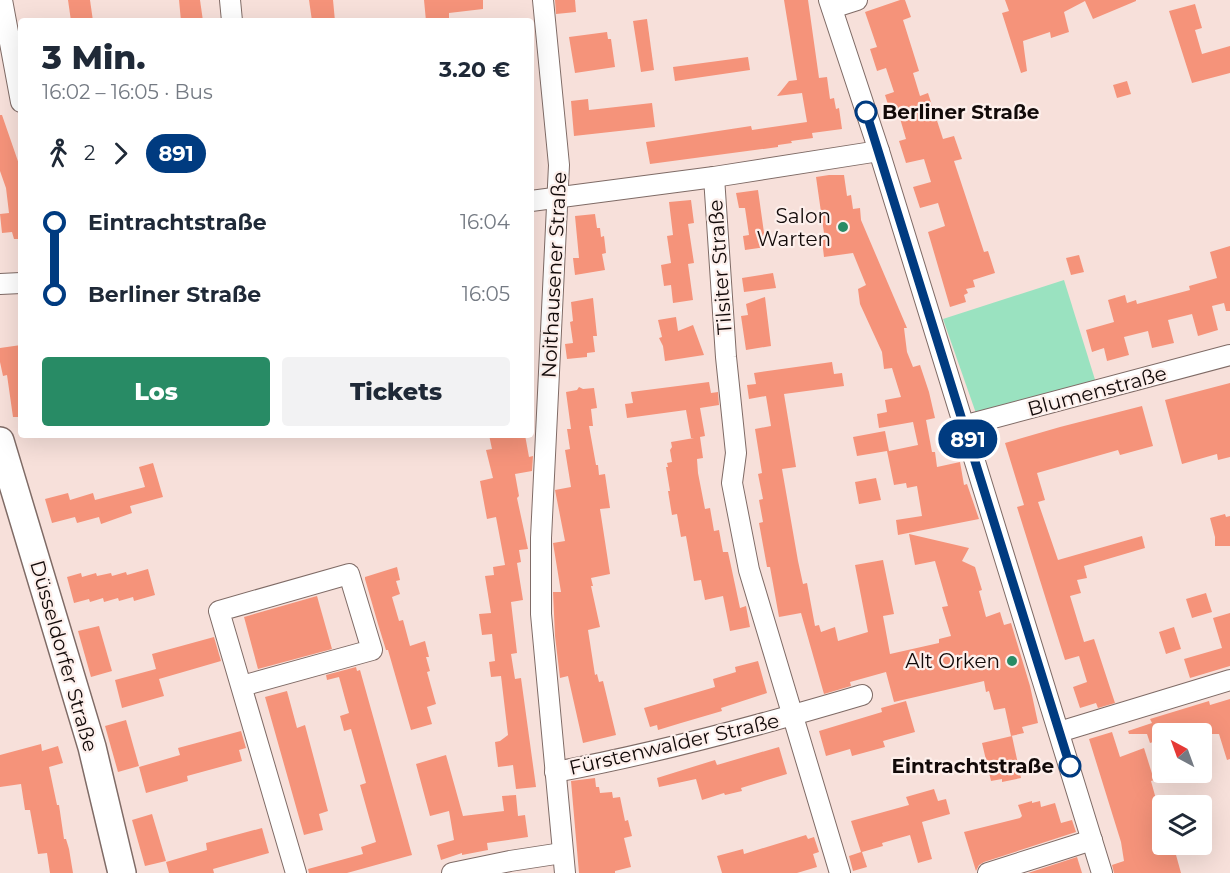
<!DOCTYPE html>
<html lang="de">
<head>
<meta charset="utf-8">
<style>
	:root { --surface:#fff; --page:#f2f2f3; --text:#1f2937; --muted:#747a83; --accent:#288b65 }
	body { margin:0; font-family:Montserrat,sans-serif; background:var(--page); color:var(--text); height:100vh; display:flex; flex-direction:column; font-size:22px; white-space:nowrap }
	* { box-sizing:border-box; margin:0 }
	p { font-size:20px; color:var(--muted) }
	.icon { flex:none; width:33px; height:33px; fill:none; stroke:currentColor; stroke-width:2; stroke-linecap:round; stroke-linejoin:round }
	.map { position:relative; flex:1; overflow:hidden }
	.drawer { position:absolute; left:18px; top:18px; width:516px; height:420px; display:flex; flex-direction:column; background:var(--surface); border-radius:6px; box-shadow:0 6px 24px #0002 }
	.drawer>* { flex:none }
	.badge { padding:0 12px; border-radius:20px; font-size:21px; line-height:39px }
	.needle { width:39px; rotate:319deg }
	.tools { position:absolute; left:1152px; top:723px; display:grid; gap:12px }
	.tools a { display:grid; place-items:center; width:60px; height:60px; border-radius:6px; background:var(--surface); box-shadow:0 6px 24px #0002; font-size:30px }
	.map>.badge { position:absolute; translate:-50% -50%; box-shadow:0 0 0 3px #fff }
	.legs { display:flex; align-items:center; gap:9px; height:66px; padding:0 24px; font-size:20px }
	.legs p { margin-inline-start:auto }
	.headline { display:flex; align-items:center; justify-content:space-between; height:102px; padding:0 24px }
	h1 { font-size:33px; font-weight:800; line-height:45px }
	.action { display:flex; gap:12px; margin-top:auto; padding:12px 24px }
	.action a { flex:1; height:69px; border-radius:6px; background:var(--accent); color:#fff; font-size:24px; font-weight:800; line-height:69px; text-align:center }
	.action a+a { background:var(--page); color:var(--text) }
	ul { padding:0 24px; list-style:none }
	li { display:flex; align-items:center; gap:21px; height:72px; font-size:22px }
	li i { display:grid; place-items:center; width:9px; height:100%; margin:0 8px; background:currentColor }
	li i::after { content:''; width:15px; height:15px; margin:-8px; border:4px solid; border-radius:50%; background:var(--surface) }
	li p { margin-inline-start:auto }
	li:first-child i { background:linear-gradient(#0000 50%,currentColor 0) }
	li:last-child i { background:linear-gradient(currentColor 50%,#0000 0) }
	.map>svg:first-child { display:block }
	.green { fill:#9ae2c0 }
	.building { fill:#f5937a }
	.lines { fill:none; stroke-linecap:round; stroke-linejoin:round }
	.street-casing { stroke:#7f6b66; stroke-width:22 }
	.secondary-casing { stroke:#7f6b66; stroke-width:30 }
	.street { stroke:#fff; stroke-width:20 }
	.secondary { stroke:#fff; stroke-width:27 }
	.line-1-casing { stroke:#fff; stroke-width:14 }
	.line-1 { stroke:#003b80; stroke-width:9 }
	.stop-1-dot { fill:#fff; stroke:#003b80; stroke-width:3 }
	.poi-dot { fill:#288b65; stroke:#fdefeb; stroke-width:2 }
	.labels { text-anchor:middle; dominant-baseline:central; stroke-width:4.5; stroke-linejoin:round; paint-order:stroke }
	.stop-label { font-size:20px; font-weight:bold; fill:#120a09; stroke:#fdefeb; text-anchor:start }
	.poi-label { font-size:20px; fill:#120a09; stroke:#fdefeb; text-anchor:end }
	.street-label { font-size:20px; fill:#120a09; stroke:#fdefeb }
</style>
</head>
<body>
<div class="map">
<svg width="1230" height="873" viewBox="0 0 1230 873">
	<rect width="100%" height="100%" fill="#f7e0da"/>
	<!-- green -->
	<polygon class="green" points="1064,280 1097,386 978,419 943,319"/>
	<!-- building -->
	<g class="building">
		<polygon points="68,0 90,0 93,21 71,21"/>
		<polygon points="179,0 200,0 203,21 181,21"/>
		<polygon points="309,0 333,0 335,21 312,21"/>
		<polygon points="424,0 483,0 483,9 449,13 449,21 426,21"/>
		<polygon points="555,0 575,0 576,12 556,14"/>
		<polygon points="784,0 808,0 819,78 827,77 830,99 834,98 836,109 839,108 842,129 812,133 813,138 791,141 792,143 778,145 778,147 650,164 646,142 751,126 752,130 807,122 802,93 777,96 789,81 797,80"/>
		<polygon points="900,0 905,0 911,17 903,20 919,71 913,73 920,96 928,93 943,139 954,136 962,159 954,161 984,252 988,251 995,273 973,280 975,287 966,289 968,293 964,295 966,302 950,307 928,232 945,226 938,203 920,208 913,187 931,182 924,159 906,163 899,141 906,139 899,115 892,117 885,95 894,92 886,68 877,71 870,49 877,47 865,12"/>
		<polygon points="1005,0 1136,0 1136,1 1093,19 1085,1 1064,12 1069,32 1051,38 1050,32 1023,41 1027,71 1021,73 1002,13 1009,11"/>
		<polygon points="1195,4 1202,28 1195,30 1202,54 1230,46 1230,73 1192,83 1169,11"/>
		<polygon points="647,19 654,70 641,72 633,21"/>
		<polygon points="607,32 608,39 611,39 615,67 575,73 569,37"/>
		<polygon points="748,57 750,70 675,81 673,67"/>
		<polygon points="1127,81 1131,94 1117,98 1113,85"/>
		<polygon points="588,99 589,110 652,103 655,127 574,136 571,101"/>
		<polygon points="0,115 2,115 21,170 21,239 14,239 12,232 2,233 0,214 9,213 6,188 0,171"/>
		<polygon points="829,175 844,175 847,196 851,195 853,209 860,208 861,220 907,328 904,328 907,352 913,367 920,365 929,392 935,418 926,420 932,452 935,452 937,467 960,462 964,485 967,484 979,519 898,535 896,520 922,516 917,486 907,488 906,483 894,485 887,451 857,456 853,437 885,431 889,451 918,445 913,422 879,428 877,414 887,412 885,400 901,397 892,368 884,369 882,352 860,304 858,289 866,285 853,253 824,257 822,240 825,240 816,177"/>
		<polygon points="758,190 766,247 745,250 743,236 749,235 745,208 739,208 736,193"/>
		<polygon points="691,200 694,223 688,224 694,263 688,264 693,300 673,303 671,285 664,286 661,265 671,263 667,236 673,235 669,202"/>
		<polygon points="595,214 597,228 600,228 601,237 604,236 606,253 602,254 605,270 575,275 573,258 579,258 575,216"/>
		<polygon points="1230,246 1230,311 1226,311 1224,303 1212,306 1218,330 1198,336 1192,314 1168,320 1174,343 1152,348 1148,331 1124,337 1129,355 1107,361 1104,348 1092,352 1086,330 1114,322 1108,300 1125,295 1127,303 1136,300 1137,304 1190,290 1189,286 1217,278 1210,252"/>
		<polygon points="1079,255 1084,272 1071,275 1066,258"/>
		<polygon points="773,273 776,288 744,292 742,278"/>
		<polygon points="765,297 771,346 746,350 741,316 748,315 746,304"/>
		<polygon points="593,298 597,336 593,336 595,352 587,353 587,357 567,359 565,344 573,343 570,322 573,321 571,302"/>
		<polygon points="676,317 678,331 693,325 704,355 665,361 663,346 659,338 662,337 658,320"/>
		<polygon points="21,345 21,417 13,417 7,375 3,376 0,362 0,348"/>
		<polygon points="832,362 834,374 842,373 844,386 784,394 796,467 782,469 798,561 803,584 807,583 815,626 819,625 821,632 835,627 838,641 868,632 855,565 883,560 894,614 883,616 890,654 939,643 939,639 951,636 942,607 948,606 935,561 915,565 909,534 969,548 962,561 975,567 982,590 979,591 986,617 1000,612 1004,625 1011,623 1030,686 1038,723 1022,727 1024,733 1011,736 1005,708 994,710 989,691 986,692 984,681 894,702 886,672 850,682 851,686 824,694 801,613 779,617 770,567 767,567 759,523 763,522 759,500 763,499 758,474 762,473 755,429 771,426 766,396 749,399 747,385 756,384 754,373"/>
		<polygon points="709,382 711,393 718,392 719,405 700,408 705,436 700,437 703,458 697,459 698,473 705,509 710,508 714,531 719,530 723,552 728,552 740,608 746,606 750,627 730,631 723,596 705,600 701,580 694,581 686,536 681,537 677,514 672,515 668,491 670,491 666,467 668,467 667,463 672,462 670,450 672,447 671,442 694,438 691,438 686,410 627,418 625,404 633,403 631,392"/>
		<polygon points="1230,383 1230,457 1218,460 1217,454 1182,464 1165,400"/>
		<polygon points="579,387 583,389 594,388 597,408 591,409 593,426 589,426 596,465 598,465 599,475 605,474 610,508 600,509 610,574 591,578 593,586 591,586 600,627 588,630 595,675 597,674 599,682 603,681 616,735 583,743 568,676 560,678 555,636 553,592 561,592 553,543 565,541 555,490 571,487 565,450 570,449 567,429 571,429 566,392 577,390"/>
		<polygon points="1142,406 1153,446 1120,455 1118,450 1037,473 1045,500 1038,502 1058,560 1142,536 1145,548 1084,566 1087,578 1077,580 1081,593 1070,596 1084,642 1094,639 1115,703 1098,708 1096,703 1080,708 1073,687 1087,682 1079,656 1065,660 1017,507 1024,505 1005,443 1060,427"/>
		<polygon points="489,435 525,435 529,457 533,456 532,471 515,474 519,496 517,498 528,549 519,550 521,562 517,563 523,600 511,602 517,653 511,654 515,679 521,678 536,787 516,789 513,765 498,767 495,742 500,741 508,735 501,676 491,677 489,662 495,661 492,634 482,635 479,614 491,613 485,576 494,575 493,567 505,565 496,517 487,519 480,481 493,478 486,450 492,449"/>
		<polygon points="153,463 163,497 130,506 132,513 101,524 99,517 77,523 75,517 52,523 45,499 68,493 70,500 93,493 95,500 145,487 139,467"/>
		<polygon points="876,478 881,500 859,504 855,482"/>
		<polygon points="1225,514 1226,517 1230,516 1230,546 1215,546 1215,537 1210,518"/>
		<polygon points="397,567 400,580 396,581 400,594 392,597 399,621 403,620 410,646 425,641 429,657 426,657 430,671 427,672 436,704 427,707 432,724 411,730 388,650 386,650 378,624 365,579 365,577"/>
		<polygon points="148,569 155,595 134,601 133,597 119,601 118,598 104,602 103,598 90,602 89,599 74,603 67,577 81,573 82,577 96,573 97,576 111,573 112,576 126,572 127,575"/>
		<polygon points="1206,593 1212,612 1192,618 1186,599"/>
		<polygon points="317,596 332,649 258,669 244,617"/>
		<polygon points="1230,613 1230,666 1190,678 1184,659 1222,648 1213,618"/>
		<polygon points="99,626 112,671 91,677 78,631"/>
		<polygon points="1174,627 1181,649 1166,654 1159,632"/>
		<polygon points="214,637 221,661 159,679 164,696 122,708 115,680 156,669 152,654"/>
		<polygon points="758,661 767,693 721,708 722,711 681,723 658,730 657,725 650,727 644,708 715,687 713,679 736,672 735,667"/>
		<polygon points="356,667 357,671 360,670 412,855 347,873 309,873 308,869 363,854 361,847 376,842 360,785 366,783 351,729 344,731 340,716 349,713 339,677 327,680 326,675"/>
		<polygon points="287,691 297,728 305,725 328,811 319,814 323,830 304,835 265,697"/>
		<polygon points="1230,699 1230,759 1227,760 1219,734 1162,734 1162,739 1150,743 1147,734 1129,734 1128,731 1152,723 1150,719 1209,701 1210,705"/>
		<polygon points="906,701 915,732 883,741 885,747 852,756 850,749 826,756 819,731 882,712 881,708"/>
		<polygon points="126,720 139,766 118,772 105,726"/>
		<polygon points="241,731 246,748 239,750 242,761 187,776 188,781 146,793 139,767 180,755 178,748"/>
		<polygon points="1112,732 1120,757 1144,748 1154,780 1151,781 1162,821 1162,844 1160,844 1173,844 1181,873 1114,873 1112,865 1124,861 1121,842 1089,739"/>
		<polygon points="1012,736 1021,778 1002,782 1002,779 991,781 982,743"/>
		<polygon points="41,744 42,751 58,746 63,763 49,767 57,805 59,805 64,839 66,839 69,849 73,873 50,873 47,853 38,854 30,810 25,810 21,784 0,787 0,755"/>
		<polygon points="779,747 787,774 741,788 742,791 725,795 724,793 702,800 696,779 659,787 657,778 715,760 717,765"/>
		<polygon points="446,755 463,816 504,811 502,796 516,795 518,816 525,815 528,837 487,843 488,850 462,855 462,853 441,860 437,845 454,840 449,811 430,816 416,764"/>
		<polygon points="595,778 596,787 599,787 600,793 612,792 613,798 620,797 625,821 628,820 632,836 624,838 631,867 615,871 615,873 579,873 571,781"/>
		<polygon points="934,789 938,801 946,799 950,814 922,822 932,859 918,863 910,835 882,843 883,846 862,852 867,867 853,871 849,856 861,852 851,821 909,805 906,797"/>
		<polygon points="1032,801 1032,803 1040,801 1041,807 1055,803 1061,823 1072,820 1076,832 984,862 979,865 976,871 964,832 1020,818 1022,816 1018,805"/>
		<polygon points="152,814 166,861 145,866 132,820"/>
		<polygon points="262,828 269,853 213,869 214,873 169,873 166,862 207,850 206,843"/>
		<polygon points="806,835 808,839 814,837 819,852 813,854 817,867 797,873 722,873 717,856 743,849 744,854"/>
		<polygon points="1077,857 1082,873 1028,873"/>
	</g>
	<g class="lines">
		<defs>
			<g id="street">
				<polyline points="2,0 21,102"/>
				<polyline points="230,0 232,21"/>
				<polyline points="543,0 559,165 541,538 541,614 565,873"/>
				<polyline points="829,0 879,151 1102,873"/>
				<polyline points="832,8 857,0"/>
				<polyline points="714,177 726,357 736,453 732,483 749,570 840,873"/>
				<polyline points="531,201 714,177 879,151"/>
				<polyline points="0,284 21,283"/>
				<polyline points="963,426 1230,355"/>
				<polyline points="242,686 372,650 349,574 219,611 296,873"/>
				<polyline points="1059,732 1230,680"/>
				<path d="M 555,772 C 659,753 761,725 862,695"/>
				<polyline points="452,873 510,861 562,853"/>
				<polyline points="988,873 1092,840"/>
			</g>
			<polyline id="secondary" points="0,441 92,747 122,873"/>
		</defs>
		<!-- street casing -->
		<use href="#street" class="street-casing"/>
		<!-- secondary casing -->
		<use href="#secondary" class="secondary-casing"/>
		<!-- street -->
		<use href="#street" class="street"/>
		<!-- secondary -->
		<use href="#secondary" class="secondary"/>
	</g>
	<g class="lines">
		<defs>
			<polyline id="line-1" points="866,112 1070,766"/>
		</defs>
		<!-- line-1 casing -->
		<use href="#line-1" class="line-1-casing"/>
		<!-- line-1 -->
		<use href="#line-1" class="line-1"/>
	</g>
	<!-- markers -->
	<g class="stop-1-dot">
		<circle cx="866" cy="112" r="10"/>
		<circle cx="1070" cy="766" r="10"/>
	</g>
	<g class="poi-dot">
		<circle cx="843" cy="227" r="6"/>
		<circle cx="1012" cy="661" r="6"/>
	</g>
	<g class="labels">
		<!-- stop labels -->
		<g class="stop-label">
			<text x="882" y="112">Berliner Straße</text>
			<text x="1054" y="766" text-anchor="end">Eintrachtstraße</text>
		</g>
		<!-- poi labels -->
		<g class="poi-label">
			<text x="831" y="216">Salon<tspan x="831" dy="23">Warten</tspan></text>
			<text x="1000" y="661">Alt Orken</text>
		</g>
		<!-- street labels -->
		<g class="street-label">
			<text transform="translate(720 267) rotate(-94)">Tilsiter Straße</text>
			<text transform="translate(554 275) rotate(-87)">Noithausener Straße</text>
			<text transform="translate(1097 391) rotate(-15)">Blumenstraße</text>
			<text transform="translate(64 656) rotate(74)">Düsseldorfer Straße</text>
			<text transform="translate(674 744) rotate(-13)">Fürstenwalder Straße</text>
		</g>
	</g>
</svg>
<div class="tools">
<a><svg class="needle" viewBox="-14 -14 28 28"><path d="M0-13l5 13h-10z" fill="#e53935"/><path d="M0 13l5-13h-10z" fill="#747a83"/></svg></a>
<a><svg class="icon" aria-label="layers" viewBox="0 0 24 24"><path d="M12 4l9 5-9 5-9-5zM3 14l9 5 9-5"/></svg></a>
</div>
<b class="badge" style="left:968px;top:439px;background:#003b80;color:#fff">891</b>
<section class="drawer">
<div class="headline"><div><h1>3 Min.</h1><p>16:02 – 16:05 · Bus</p></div><b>3.20 €</b></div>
<div class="legs"><svg class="icon" aria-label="walk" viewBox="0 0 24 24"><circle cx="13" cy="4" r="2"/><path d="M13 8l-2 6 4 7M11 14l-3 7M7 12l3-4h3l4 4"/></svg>2<svg class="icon" aria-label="forward" viewBox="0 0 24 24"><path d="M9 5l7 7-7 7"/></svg><b class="badge" style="background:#003b80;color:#fff">891</b></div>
<ul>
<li><i style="color:#003b80"></i><b>Eintrachtstraße</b><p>16:04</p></li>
<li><i style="color:#003b80"></i><b>Berliner Straße</b><p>16:05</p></li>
</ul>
<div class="action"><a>Los</a><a>Tickets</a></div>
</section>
</div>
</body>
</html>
